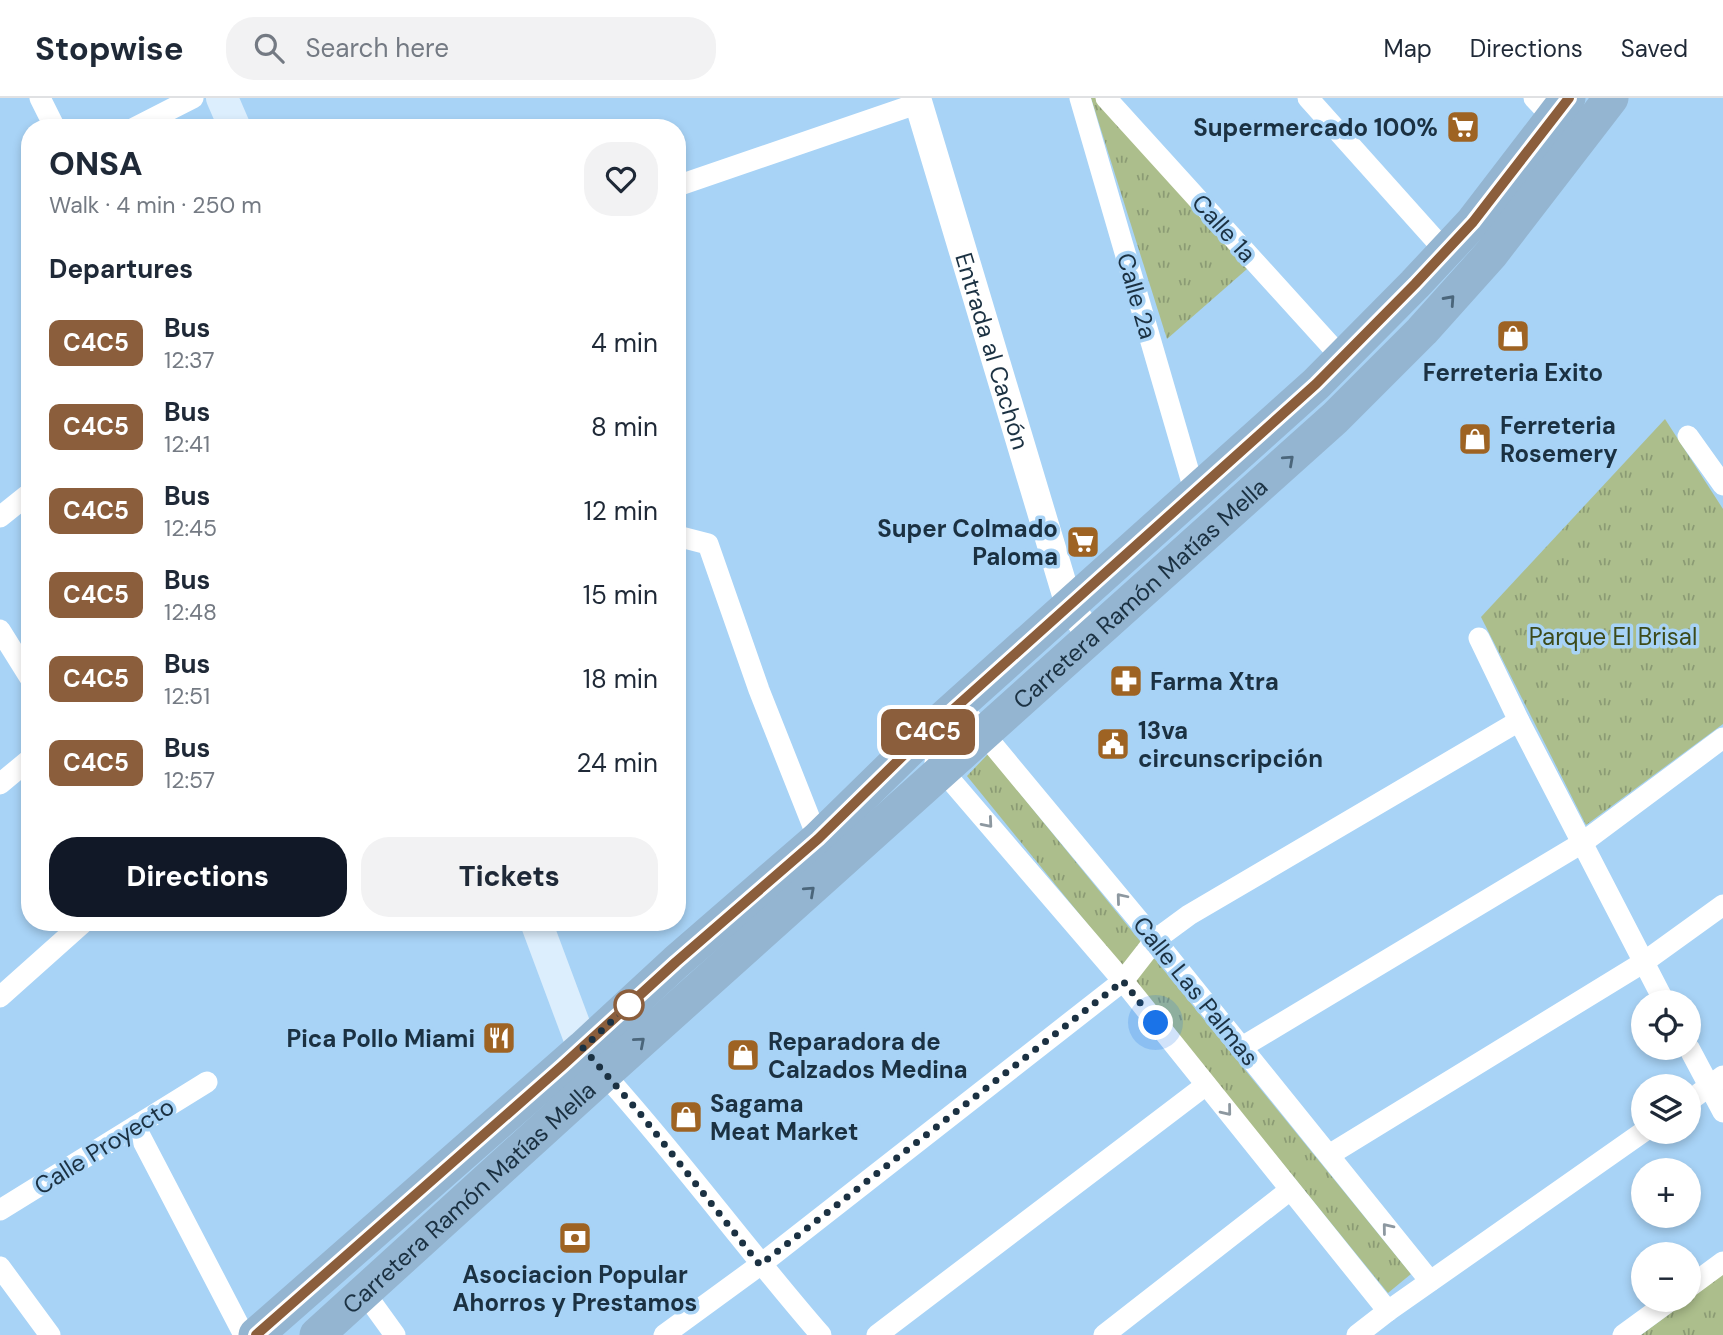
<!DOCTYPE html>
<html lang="en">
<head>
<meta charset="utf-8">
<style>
	:root { --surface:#fff; --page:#f2f2f3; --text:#1f2937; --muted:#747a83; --line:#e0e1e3; --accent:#111827 }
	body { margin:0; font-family:"DM Sans",sans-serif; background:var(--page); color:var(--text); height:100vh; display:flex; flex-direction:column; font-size:26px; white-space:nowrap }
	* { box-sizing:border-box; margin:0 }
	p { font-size:23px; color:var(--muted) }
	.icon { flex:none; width:38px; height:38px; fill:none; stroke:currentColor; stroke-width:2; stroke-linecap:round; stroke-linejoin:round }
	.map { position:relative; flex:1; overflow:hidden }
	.details { position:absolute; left:21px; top:21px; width:665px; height:812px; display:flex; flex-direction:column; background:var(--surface); border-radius:28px; box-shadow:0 4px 10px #0003 }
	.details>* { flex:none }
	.badge { padding:0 14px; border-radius:10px; font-size:24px; line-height:46px }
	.controls { position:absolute; left:1631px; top:892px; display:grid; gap:14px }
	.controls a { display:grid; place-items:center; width:70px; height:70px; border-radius:50%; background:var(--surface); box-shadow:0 4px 10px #0003; font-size:35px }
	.you { position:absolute; width:35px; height:35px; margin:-18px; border:5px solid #fff; border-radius:50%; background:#1a73e8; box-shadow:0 0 0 10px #1a73e833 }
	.map>.badge { position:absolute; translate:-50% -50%; box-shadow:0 0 0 4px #fff }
	h2 { padding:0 28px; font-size:26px; line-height:63px }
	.round { display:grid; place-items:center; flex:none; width:74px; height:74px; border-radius:28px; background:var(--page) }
	.head { display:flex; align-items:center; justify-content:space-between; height:119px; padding:0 28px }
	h1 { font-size:33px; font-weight:800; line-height:52px }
	.cta { display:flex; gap:14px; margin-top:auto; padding:14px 28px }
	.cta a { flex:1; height:80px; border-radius:28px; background:var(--accent); color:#fff; font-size:28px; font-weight:800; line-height:80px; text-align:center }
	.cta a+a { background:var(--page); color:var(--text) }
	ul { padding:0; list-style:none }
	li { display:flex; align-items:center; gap:21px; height:84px; padding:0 28px }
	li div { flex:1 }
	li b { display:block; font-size:26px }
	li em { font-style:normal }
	li .badge { min-width:77px; font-weight:700; text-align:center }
	header { display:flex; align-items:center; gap:42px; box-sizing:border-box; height:98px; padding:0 35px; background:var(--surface); border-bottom:2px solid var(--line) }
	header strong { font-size:33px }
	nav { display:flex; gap:38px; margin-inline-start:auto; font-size:24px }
	.search { width:490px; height:63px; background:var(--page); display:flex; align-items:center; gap:18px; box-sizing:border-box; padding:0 24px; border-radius:28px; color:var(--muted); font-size:26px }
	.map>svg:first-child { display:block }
	.grass { fill:url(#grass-tufts) }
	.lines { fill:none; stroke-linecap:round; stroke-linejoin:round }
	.minor { stroke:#fff; stroke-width:21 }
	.tertiary { stroke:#fff; stroke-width:28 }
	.secondary { stroke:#dceefd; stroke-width:32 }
	.primary { stroke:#94b5d1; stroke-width:35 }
	.oneway { stroke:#4b667b }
	.oneway2 { stroke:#8d98a0 }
	.line-casing { stroke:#fff; stroke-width:16 }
	.line { stroke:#8b5e3c; stroke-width:10 }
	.walk { stroke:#1b3142; stroke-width:7; stroke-dasharray:0 12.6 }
	.stop-dot { fill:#fff; stroke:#8b5e3c; stroke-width:3.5 }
	.labels { text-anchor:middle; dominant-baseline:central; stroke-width:7; stroke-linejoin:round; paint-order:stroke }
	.poi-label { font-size:24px; font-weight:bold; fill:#1b3142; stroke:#a8d3f6; text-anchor:start }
	.street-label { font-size:24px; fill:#1b3142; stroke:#a8d3f6 }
	.park-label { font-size:24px; fill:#3c4a1a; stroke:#a8d3f6 }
</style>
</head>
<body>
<header>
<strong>Stopwise</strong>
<div class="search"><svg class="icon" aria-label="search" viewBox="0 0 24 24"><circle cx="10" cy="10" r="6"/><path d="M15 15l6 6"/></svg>Search here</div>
<nav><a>Map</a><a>Directions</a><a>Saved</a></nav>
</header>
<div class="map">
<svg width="1723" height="1237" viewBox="0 0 1723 1237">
	<defs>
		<pattern id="grass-tufts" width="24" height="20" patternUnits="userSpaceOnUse" patternTransform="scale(1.75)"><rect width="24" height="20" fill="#acbe8c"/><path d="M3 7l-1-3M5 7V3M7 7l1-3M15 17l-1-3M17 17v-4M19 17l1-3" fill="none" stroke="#8b9b74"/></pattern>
	</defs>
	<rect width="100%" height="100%" fill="#a8d3f6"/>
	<!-- grass -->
	<g class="grass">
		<polygon points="1091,0 1096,0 1247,171 1167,241"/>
		<polygon points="1665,321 1723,411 1723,626 1586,727 1481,519"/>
		<polygon points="988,656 1411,1176 1388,1195 967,678"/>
		<polygon points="1723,1176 1723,1237 1641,1237"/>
	</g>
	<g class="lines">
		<!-- minor -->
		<g class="minor">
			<polyline points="40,0 55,30"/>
			<polyline points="1080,0 1195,395"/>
			<polyline points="1106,0 1342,260"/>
			<polyline points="1308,0 1446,154"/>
			<polyline points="1534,0 1553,20"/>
			<polyline points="134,30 193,0"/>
			<polyline points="677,88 919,5"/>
			<polyline points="1688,338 1723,387"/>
			<polyline points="0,419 30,395"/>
			<polyline points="677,438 708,446 759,592 818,741"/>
			<polyline points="0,532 30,580"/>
			<polyline points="1479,540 1519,623 1665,905"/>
			<polyline points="959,606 1155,842 1430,1183"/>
			<polyline points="935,664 1123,883 1388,1213"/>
			<polyline points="0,686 30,661"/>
			<polyline points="0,899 84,824"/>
			<polyline points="1242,949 1582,745 1723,640"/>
			<polyline points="1689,950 1723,1014"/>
			<path d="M 604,976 C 680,1060 747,1152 821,1237"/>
			<polyline points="1689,1003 1723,978"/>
			<polyline points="136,1030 244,1237"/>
			<polyline points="1329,1057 1644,864 1723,807"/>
			<polyline points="0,1112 207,984"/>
			<polyline points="0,1169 50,1237"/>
			<polyline points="1689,1189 1723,1164"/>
			<polyline points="364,1194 395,1237"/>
			<polyline points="664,1237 760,1167 1123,883 1155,842 1189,817 1519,623"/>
			<polyline points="877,1237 1206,987"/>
			<polyline points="1104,1237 1290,1092"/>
			<polyline points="1357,1237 1388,1213 1643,1034"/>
			<polyline points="1623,1237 1671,1202"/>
		</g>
		<!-- tertiary -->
		<path class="tertiary" id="s1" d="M 917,0 L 1069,507 L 1092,540"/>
		<!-- secondary -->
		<g class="secondary">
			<polyline points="222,0 235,30"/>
			<polyline points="536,824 583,950 597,967"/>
		</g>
		<!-- primary -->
		<g class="primary">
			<polyline points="256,1237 583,950 676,864 818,741 917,644 1316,286 1415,186 1473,124 1568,0"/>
			<path id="s2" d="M 317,1237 L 604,976 L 1335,320 L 1422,233 L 1491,156 L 1611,0"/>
		</g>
	</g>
	<!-- one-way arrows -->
	<defs><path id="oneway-chevron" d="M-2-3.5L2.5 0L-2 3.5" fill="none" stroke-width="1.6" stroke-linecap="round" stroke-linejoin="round" transform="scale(1.75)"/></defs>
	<g class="oneway">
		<use href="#oneway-chevron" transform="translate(1450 202) rotate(-48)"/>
		<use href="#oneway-chevron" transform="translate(1289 362) rotate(-42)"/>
		<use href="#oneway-chevron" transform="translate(810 793) rotate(-42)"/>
		<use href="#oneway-chevron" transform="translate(640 944) rotate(-41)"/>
	</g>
	<g class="oneway2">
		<use href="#oneway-chevron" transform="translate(988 725) rotate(49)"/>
		<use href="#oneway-chevron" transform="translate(1121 800) rotate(-130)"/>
		<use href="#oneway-chevron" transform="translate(1227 1013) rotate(51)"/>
		<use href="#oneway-chevron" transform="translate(1387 1130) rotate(-129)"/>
	</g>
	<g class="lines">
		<defs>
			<polyline id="line" points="256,1237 562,968 676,864 818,741 917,644 1316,286 1415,186 1473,124 1569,0"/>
		</defs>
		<!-- line casing -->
		<use href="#line" class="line-casing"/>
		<!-- line -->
		<use href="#line" class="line"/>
		<!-- walk -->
		<polyline class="walk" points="629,907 583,950 638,1013 760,1167 1123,883 1156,925"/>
	</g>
	<!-- icons -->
	<defs>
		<symbol id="supermarket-square" viewBox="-11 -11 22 22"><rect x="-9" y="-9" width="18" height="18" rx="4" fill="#9e6323" stroke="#a8d3f6"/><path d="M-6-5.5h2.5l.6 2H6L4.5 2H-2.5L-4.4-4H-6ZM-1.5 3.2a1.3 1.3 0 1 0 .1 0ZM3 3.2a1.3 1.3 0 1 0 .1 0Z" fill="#fff"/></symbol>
		<symbol id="shop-square" viewBox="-11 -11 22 22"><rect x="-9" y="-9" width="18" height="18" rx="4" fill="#9e6323" stroke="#a8d3f6"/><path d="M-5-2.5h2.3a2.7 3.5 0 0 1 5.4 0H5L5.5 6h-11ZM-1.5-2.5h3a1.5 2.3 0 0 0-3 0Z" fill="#fff"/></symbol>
		<symbol id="pharmacy-square" viewBox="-11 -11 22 22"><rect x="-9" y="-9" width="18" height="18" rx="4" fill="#9e6323" stroke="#a8d3f6"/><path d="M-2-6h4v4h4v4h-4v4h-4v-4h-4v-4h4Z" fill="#fff"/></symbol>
		<symbol id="civic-square" viewBox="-11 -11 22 22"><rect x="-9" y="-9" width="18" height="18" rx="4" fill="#9e6323" stroke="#a8d3f6"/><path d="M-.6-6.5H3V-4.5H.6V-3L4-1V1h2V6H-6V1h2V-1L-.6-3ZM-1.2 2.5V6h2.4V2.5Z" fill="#fff"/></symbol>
		<symbol id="restaurant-square" viewBox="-11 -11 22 22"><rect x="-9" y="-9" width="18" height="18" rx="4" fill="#9e6323" stroke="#a8d3f6"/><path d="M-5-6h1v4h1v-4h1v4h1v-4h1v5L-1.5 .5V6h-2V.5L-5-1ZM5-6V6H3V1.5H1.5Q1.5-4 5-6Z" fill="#fff"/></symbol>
		<symbol id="bank-square" viewBox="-11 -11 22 22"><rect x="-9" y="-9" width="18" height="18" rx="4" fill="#9e6323" stroke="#a8d3f6"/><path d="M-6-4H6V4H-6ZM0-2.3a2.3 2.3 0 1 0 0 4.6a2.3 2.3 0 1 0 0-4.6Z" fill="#fff"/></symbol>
	</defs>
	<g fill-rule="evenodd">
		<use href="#supermarket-square" x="1444" y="10" width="38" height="38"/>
		<use href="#shop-square" x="1494" y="219" width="38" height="38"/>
		<use href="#shop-square" x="1456" y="322" width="38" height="38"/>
		<use href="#supermarket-square" x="1064" y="425" width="38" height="38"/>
		<use href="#pharmacy-square" x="1107" y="564" width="38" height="38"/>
		<use href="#civic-square" x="1094" y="627" width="38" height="38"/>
		<use href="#restaurant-square" x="480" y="921" width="38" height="38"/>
		<use href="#shop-square" x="724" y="938" width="38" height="38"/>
		<use href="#shop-square" x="667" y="1000" width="38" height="38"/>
		<use href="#bank-square" x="556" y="1121" width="38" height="38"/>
	</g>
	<!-- markers -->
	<circle class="stop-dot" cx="629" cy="907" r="14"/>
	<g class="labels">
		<!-- poi labels -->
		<g class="poi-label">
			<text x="1438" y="29" text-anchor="end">Supermercado 100%</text>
			<text x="1513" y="274" text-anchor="middle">Ferreteria Exito</text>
			<text x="1500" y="327">Ferreteria<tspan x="1500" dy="28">Rosemery</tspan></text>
			<text x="1058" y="430" text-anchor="end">Super Colmado<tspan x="1058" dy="28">Paloma</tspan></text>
			<text x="1150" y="583">Farma Xtra</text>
			<text x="1138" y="632">13va<tspan x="1138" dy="28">circunscripción</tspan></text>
			<text x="475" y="940" text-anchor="end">Pica Pollo Miami</text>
			<text x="768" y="943">Reparadora de<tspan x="768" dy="28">Calzados Medina</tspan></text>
			<text x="710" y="1005">Sagama<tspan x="710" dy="28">Meat Market</tspan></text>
			<text x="575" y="1176" text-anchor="middle">Asociacion Popular<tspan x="575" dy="28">Ahorros y Prestamos</tspan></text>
		</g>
		<!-- street labels -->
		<g class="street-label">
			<text transform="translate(1224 130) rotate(48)">Calle 1a</text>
			<text transform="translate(1137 198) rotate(74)">Calle 2a</text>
			<text stroke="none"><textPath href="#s1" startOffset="264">Entrada al Cachón</textPath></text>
			<text stroke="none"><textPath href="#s2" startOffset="1108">Carretera Ramón Matías Mella</textPath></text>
			<text transform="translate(1196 893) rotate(51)">Calle Las Palmas</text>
			<text transform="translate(104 1048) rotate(-32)">Calle Proyecto</text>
			<text stroke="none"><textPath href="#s2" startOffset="205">Carretera Ramón Matías Mella</textPath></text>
		</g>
		<!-- park labels -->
		<g class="park-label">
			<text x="1613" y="538">Parque El Brisal</text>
		</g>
	</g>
</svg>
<div class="controls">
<a><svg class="icon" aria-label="locate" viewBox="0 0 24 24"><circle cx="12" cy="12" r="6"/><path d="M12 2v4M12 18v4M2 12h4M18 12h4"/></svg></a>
<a><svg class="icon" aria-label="layers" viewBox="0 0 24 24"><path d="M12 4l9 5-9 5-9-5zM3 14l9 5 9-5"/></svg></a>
<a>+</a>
<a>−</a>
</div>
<div class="you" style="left:1156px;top:925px"></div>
<b class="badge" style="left:928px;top:634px;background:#8b5e3c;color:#fff">C4C5</b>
<section class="details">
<div class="head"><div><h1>ONSA</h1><p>Walk · 4 min · 250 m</p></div><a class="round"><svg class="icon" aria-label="heart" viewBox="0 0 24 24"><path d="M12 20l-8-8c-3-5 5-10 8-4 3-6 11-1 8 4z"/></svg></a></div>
<h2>Departures</h2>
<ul>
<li><span class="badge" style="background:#8b5e3c;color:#fff">C4C5</span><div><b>Bus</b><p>12:37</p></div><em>4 min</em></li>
<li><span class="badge" style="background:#8b5e3c;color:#fff">C4C5</span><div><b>Bus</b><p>12:41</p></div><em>8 min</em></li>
<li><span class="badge" style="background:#8b5e3c;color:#fff">C4C5</span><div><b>Bus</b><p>12:45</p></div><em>12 min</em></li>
<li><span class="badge" style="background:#8b5e3c;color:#fff">C4C5</span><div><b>Bus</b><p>12:48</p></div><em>15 min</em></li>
<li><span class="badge" style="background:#8b5e3c;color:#fff">C4C5</span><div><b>Bus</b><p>12:51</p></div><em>18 min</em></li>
<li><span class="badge" style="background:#8b5e3c;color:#fff">C4C5</span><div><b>Bus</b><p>12:57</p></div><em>24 min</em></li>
</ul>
<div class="cta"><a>Directions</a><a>Tickets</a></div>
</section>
</div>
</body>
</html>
